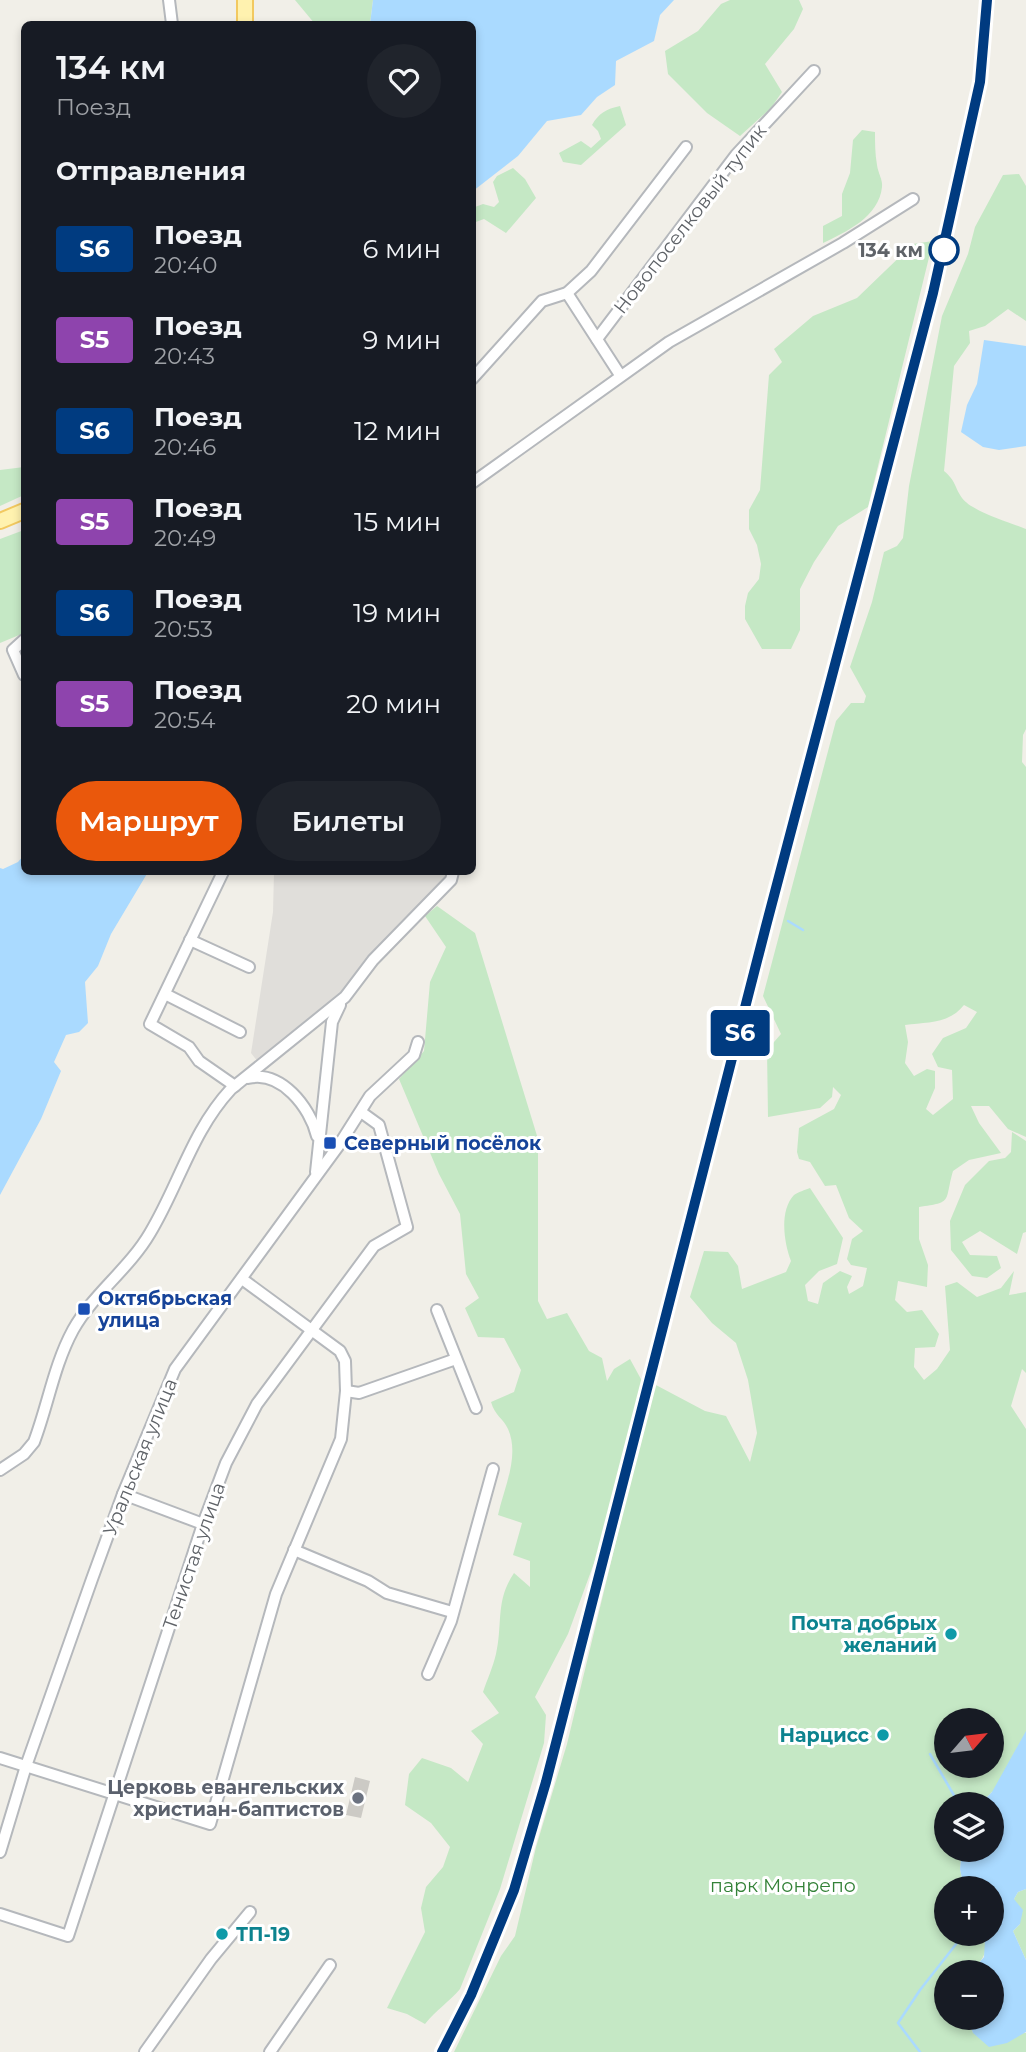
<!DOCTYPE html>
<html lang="ru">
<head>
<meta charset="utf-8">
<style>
	:root { --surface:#171b24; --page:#20242c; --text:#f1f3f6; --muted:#9ea1a6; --accent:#ea580c }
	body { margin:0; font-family:Montserrat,sans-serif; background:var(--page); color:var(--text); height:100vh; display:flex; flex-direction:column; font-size:26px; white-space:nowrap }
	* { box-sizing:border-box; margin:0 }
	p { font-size:23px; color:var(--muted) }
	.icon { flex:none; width:38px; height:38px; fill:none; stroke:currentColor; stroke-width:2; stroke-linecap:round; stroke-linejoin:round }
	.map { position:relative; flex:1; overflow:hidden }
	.side { position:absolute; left:21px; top:21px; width:455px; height:854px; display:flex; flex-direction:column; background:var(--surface); border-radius:10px; box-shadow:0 4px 10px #0003 }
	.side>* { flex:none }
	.badge { padding:0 14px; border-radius:5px; font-size:24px; line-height:46px }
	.needle { width:46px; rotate:62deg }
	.controls { position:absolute; left:934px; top:1708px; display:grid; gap:14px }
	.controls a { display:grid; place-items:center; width:70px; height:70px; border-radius:50%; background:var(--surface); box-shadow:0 4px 10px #0003; font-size:35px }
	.map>.badge { position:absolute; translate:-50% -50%; box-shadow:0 0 0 4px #fff }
	h2 { padding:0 35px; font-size:26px; line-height:63px }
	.round { display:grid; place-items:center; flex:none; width:74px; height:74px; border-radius:37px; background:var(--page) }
	.summary { display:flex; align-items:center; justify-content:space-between; height:119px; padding:0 35px }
	h1 { font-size:33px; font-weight:600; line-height:52px }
	.cta { display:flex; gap:14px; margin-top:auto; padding:14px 35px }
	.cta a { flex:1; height:80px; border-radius:42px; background:var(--accent); color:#fff; font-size:28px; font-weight:600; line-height:80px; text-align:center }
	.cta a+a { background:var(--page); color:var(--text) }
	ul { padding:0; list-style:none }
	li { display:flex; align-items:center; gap:21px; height:91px; padding:0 35px }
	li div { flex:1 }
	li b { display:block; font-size:26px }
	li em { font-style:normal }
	li .badge { min-width:77px; font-weight:700; text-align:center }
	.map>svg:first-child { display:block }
	.industrial { fill:#e0deda }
	.green { fill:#c5e8c5; fill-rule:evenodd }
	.water { fill:#aadaff }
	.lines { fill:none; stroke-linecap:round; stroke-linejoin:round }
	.stream { stroke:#aadaff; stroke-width:2.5 }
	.building { fill:#cccac5 }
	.minor-casing { stroke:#b5b8bc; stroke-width:14 }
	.major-casing { stroke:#f2c960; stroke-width:18 }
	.minor { stroke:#fff; stroke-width:10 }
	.major { stroke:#fff2af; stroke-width:14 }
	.rail { stroke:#b6b7b8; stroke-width:2.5; stroke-dasharray:2 9; stroke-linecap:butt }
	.line-casing { stroke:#fff; stroke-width:16 }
	.line { stroke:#003b80; stroke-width:10 }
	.stop-dot { fill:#fff; stroke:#003b80; stroke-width:3.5 }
	.transit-dot { fill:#1a4fb4; stroke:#fff; stroke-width:2.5 }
	.culture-dot { fill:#0f9aa8; stroke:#fff; stroke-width:2.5 }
	.worship-dot { fill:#6b7280; stroke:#fff; stroke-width:2.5 }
	.labels { text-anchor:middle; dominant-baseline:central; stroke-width:6; stroke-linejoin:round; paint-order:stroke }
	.street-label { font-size:19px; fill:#5f6368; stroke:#fff }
	.stop-label { font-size:19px; font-weight:bold; fill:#5f6368; stroke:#fff; text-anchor:end }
	.transit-label { font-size:19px; font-weight:bold; fill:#164399; stroke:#fff; text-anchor:start }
	.culture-label { font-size:19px; font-weight:bold; fill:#0d838f; stroke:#fff; text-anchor:end }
	.worship-label { font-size:19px; font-weight:bold; fill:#5b616d; stroke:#fff; text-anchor:end }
	.park-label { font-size:19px; fill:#348238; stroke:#fff }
</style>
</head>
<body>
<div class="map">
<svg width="1026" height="2052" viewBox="0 0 1026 2052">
	<rect width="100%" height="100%" fill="#f1efe8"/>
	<!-- industrial -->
	<polygon class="industrial" points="274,872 447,872 442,882 369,956 340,996 258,1062 251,1053 273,912"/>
	<!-- green -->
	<g class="green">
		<polygon points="295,0 373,0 370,24 315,24"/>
		<polygon points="730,0 799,0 803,9 794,29 765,64 782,92 771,108 740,136 707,113 668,74 665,51 698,31 721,4"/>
		<path d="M 620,106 L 626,125 L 581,165 L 563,162 L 559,153 L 581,141 L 591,148 L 601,139 L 598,131 L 592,125 C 599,113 606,109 620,106 Z"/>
		<path d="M 862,130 L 875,132 C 875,143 875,154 877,165 C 878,173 883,180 882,187 C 879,217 846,232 823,243 L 823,226 L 842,216 L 842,194 L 850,173 L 853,140 Z"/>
		<polygon points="513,168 525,179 536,198 506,233 484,219 473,223 475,207 483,204 494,207 499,202 493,182 497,176"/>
		<path d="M 1019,174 L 1026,186 L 1026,321 L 1008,309 L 985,326 L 969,331 L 970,343 L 954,366 L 944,471 C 956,481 954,486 962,498 C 971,511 1011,523 1026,529 L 1026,729 L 1023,735 L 1022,762 L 1026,767 L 1026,1137 L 1008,1129 L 989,1106 L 971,1106 L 979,1123 L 1001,1153 L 969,1160 L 953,1171 C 944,1202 954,1202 919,1207 L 919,1239 L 928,1265 L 927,1287 L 898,1281 L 895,1300 L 907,1312 L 922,1310 L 939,1334 L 935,1347 L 915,1348 L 914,1367 L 924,1380 L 937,1369 L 950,1350 L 945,1286 L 957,1282 L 977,1297 L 1001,1288 L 1014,1271 L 1009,1295 L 1026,1292 L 1026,1373 L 1022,1369 L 1011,1406 L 1026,1429 L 1026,1788 L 992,1792 L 980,1804 L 947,1804 L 947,1850 L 962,1850 L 960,1869 L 964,1888 L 947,1888 L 947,1934 L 976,1934 L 982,1936 C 991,1952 981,1961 971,1972 L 947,1972 L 947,2018 L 967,2018 L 973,2033 L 1026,2033 L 1026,2052 L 454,2052 L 501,1956 L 515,1936 L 536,1847 L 567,1744 L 654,1384 L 705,1411 L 726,1416 L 750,1462 L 757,1433 L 748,1380 L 736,1343 L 712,1323 L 690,1297 L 704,1251 L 728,1252 L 738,1266 L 742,1289 L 786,1272 L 791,1261 C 784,1243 779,1211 794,1195 C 798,1192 805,1190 810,1188 L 843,1238 L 837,1264 L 819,1271 L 805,1285 L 808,1301 L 818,1304 L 823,1283 L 840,1271 L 852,1276 L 847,1287 L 849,1294 L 863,1286 L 867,1268 L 851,1265 L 847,1259 L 852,1239 L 863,1231 L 849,1218 L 836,1185 L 825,1186 L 810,1162 L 799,1159 L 797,1152 L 799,1128 L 834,1109 L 841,1095 L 833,1087 L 832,1097 L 820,1108 L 768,1117 L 767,1050 L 781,1034 L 763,996 L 836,721 L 851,703 L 864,703 L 866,696 L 850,667 L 872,602 L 884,552 L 897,546 L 903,538 L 909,486 L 942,316 L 968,254 L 975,227 L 1003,175 ZM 964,1005 L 977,1012 L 966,1028 L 943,1038 L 932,1054 L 938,1067 L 952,1070 L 953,1099 L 933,1115 L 926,1109 L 935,1088 L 935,1071 L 927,1069 L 914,1076 L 905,1063 L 908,1042 L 905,1025 C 927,1022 949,1024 964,1005 ZM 947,1720 L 992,1720 L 992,1766 L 947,1766 Z"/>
		<polygon points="933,241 868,507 838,526 814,562 800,589 800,630 791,649 762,649 745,619 745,606 748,593 759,579 761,564 757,545 749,529 749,510 760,490 769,375 782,362 774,349 813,316 857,298 913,244"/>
		<polygon points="24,467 24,495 0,506 0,470"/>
		<polygon points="24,530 24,633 0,643 0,539"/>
		<path d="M 437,906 L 475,933 L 538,1139 L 538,1301 L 547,1319 L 567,1313 L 589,1351 L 602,1358 L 607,1381 L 614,1369 L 630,1359 L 642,1381 L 597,1555 L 568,1634 L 535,1697 L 546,1715 L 544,1743 L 500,1889 L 460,1989 C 449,2002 436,2010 425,2024 L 407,2014 L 387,2008 L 425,1932 L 421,1908 L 426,1887 L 443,1867 L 450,1847 L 431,1823 L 405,1805 L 409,1774 L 422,1758 L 451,1768 L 468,1782 L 483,1744 L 471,1731 L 499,1713 L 483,1692 C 487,1680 493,1667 496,1654 C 503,1624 495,1601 514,1573 L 530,1587 L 530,1561 L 513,1555 L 522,1523 L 498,1515 C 504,1488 520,1456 508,1429 C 503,1418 495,1416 491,1402 L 514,1392 L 521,1370 L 504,1338 L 478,1337 L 465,1308 L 479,1298 L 466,1274 L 460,1214 L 439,1174 L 399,1079 L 424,1051 L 430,982 L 446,947 L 425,916 Z"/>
		<polygon points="1012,1132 1026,1141 1026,1232 1023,1233 1017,1254 980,1231 962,1242 970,1255 997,1256 1001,1268 987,1278 972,1276 951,1250 950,1221 965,1185 989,1161 1005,1158 1011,1152"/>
		<polygon points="1026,1889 1026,1960 1013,1931 1020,1924 1014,1899 1018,1892"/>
	</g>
	<!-- water -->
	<g class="water">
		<polygon points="373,0 674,0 660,15 654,41 616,61 615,85 597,97 581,115 547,121 518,156 473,191 472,24 370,24"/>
		<polygon points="984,340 1026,346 1026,446 999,450 983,447 961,432 967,405 977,384"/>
		<polygon points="24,855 24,872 148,872 111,934 98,966 85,982 88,1023 79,1032 66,1035 54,1062 61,1071 41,1119 0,1195 0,868 3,869 18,862"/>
		<polygon points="1026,1731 1026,1889 1018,1892 1014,1899 1023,1910 1020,1924 1013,1931 1026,1960 1026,2032 1007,2043 989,2047 973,2033 967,2018 992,2018 992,1972 971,1972 984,1957 985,1940 976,1934 992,1934 992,1888 964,1888 960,1869 962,1850 992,1850 992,1804 980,1804 992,1792"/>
	</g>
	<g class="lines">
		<!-- stream -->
		<g class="stream">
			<polyline points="788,921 803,930"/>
			<polyline points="930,1754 959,1804"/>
			<polyline points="920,2052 898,2023 920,1990 964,1934"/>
		</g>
	</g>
	<!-- building -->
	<polygon class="building" points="355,1777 370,1781 361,1818 346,1815"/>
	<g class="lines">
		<defs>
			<g id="minor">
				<polyline points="169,0 172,24"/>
				<polyline points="567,293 620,375"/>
				<polyline points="597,339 736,155 814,71"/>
				<polyline points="472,379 542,301 567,293 591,271 686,147"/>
				<polyline points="472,483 669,342 843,243 913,199"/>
				<polyline points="24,640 13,650 24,675"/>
				<polyline points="223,872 150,1024 189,1047 199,1061 235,1086"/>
				<polyline points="190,940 249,967"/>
				<polyline points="165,994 240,1032"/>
				<path d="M 248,1078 C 281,1070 310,1107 317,1136"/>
				<polyline points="316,1172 332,1022 340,1005"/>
				<polyline points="437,1310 476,1408"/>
				<polyline points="346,1391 359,1393 456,1359"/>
				<path d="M 0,1470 L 24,1454 L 34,1442 C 48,1405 54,1365 73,1330 C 93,1294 129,1269 150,1233 C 179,1185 192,1131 231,1089 L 345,997 L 373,960 L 451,880 L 453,872"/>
				<polyline points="123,1494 203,1524"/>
				<polyline points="294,1550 368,1581 387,1593 452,1612"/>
				<polyline points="428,1674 451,1621 493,1469"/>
				<polyline points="0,1758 210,1824 276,1594 341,1439 346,1391 345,1361 340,1351 242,1279"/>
				<polyline points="0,1852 26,1766 92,1579 123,1494 175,1369 339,1145 370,1096 414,1055 418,1042"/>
				<polyline points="0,1914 68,1936 203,1524 226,1463 257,1404 374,1246 407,1227 379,1125 361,1112"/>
				<polyline points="145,2052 211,1959 250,1912"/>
				<polyline points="270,2052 330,1965"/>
			</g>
			<g id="major">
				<polyline points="245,0 245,24"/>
				<polyline points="0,521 24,511"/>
			</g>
		</defs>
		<!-- minor casing -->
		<use href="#minor" class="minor-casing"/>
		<!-- major casing -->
		<use href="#major" class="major-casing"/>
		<!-- minor -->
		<use href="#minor" class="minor"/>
		<!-- major -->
		<use href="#major" class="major"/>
		<!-- rail -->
		<polyline class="rail" points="442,2052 471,1995 514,1890 546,1782 767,926 934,294 980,82 987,0"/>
	</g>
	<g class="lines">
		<defs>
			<polyline id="line" points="442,2052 471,1995 514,1890 546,1782 766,926 933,293 980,82 987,0"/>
		</defs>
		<!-- line casing -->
		<use href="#line" class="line-casing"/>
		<!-- line -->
		<use href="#line" class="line"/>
	</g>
	<!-- markers -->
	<circle class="stop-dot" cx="944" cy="250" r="14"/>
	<g class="transit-dot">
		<rect x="323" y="1136" width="14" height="14" rx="3.5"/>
		<rect x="77" y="1302" width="14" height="14" rx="3.5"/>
	</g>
	<g class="culture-dot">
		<circle cx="951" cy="1634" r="7"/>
		<circle cx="883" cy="1735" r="7"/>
		<circle cx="222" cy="1934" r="7"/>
	</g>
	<circle class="worship-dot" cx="358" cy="1798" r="7"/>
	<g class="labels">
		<!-- street labels -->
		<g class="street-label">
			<text transform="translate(690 219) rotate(-52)">Новопоселковый тупик</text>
			<text transform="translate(140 1457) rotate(-68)">Уральская улица</text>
			<text transform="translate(194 1556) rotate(-71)">Тенистая улица</text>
		</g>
		<!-- stop labels -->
		<g class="stop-label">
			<text x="923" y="250">134 км</text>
		</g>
		<!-- transit labels -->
		<g class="transit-label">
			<text x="344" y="1143">Северный посёлок</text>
			<text x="98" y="1298">Октябрьская<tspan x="98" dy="22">улица</tspan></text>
		</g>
		<!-- culture labels -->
		<g class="culture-label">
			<text x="937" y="1623">Почта добрых<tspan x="937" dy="22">желаний</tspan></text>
			<text x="869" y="1735">Нарцисс</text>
			<text x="236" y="1934" text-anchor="start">ТП-19</text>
		</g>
		<!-- worship labels -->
		<g class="worship-label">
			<text x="344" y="1787">Церковь евангельских<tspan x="344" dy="22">христиан-баптистов</tspan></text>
		</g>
		<!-- park labels -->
		<g class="park-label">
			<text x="783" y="1885">парк Монрепо</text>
		</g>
	</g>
</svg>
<div class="controls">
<a><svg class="needle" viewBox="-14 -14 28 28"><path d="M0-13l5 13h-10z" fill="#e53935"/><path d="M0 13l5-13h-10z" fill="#9ea1a6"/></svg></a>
<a><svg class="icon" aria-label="layers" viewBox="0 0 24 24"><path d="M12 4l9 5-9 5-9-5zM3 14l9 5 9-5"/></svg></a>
<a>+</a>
<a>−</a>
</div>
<b class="badge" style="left:740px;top:1033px;background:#003b80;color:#fff">S6</b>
<section class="side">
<div class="summary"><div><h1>134 км</h1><p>Поезд</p></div><a class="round"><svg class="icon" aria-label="heart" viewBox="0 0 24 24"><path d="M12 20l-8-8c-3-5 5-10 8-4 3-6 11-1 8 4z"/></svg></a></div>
<h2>Отправления</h2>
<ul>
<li><span class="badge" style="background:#003b80;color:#fff">S6</span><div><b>Поезд</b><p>20:40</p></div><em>6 мин</em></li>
<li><span class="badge" style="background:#8e44ad;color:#fff">S5</span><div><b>Поезд</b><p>20:43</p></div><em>9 мин</em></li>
<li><span class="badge" style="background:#003b80;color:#fff">S6</span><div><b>Поезд</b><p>20:46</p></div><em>12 мин</em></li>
<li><span class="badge" style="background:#8e44ad;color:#fff">S5</span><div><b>Поезд</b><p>20:49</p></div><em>15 мин</em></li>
<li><span class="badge" style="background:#003b80;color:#fff">S6</span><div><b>Поезд</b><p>20:53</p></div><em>19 мин</em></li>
<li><span class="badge" style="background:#8e44ad;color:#fff">S5</span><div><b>Поезд</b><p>20:54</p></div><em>20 мин</em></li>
</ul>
<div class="cta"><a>Маршрут</a><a>Билеты</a></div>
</section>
</div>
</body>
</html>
